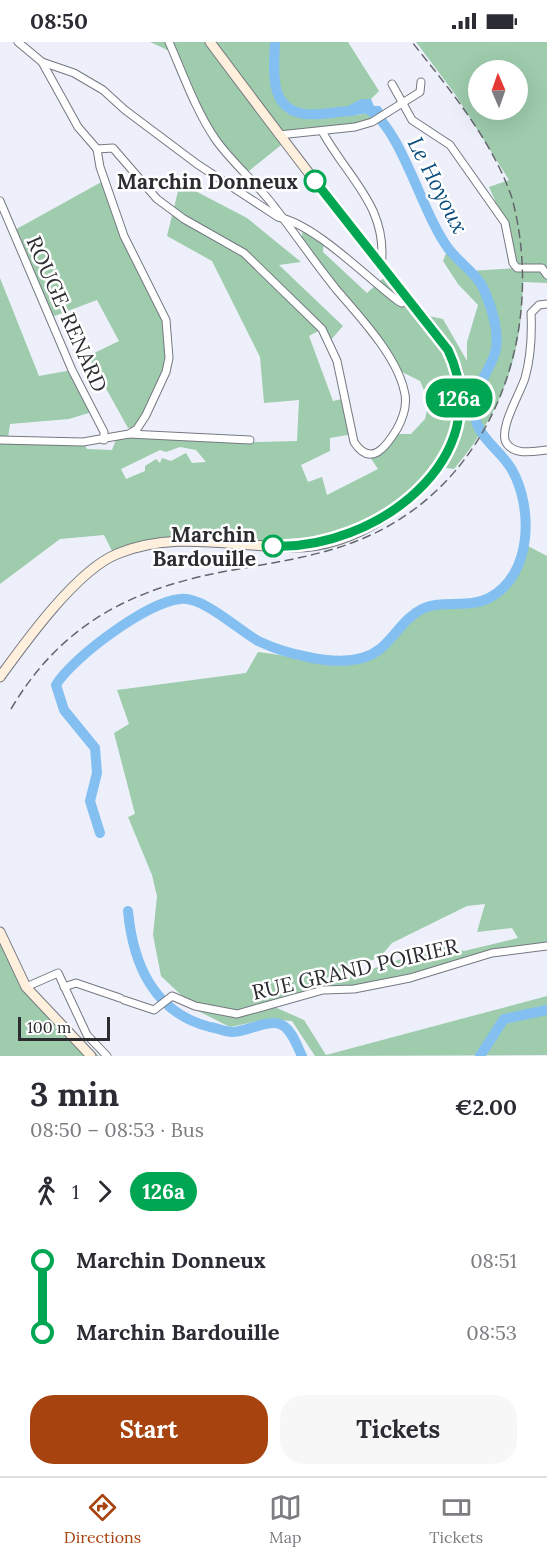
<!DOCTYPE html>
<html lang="en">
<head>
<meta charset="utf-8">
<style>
	:root { --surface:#fff; --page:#f7f7f7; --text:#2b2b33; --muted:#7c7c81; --line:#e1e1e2; --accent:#a7430e }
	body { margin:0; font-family:Lora,serif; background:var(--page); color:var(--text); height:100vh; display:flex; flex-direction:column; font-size:22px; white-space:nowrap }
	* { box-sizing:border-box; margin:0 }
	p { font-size:20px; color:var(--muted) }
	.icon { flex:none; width:33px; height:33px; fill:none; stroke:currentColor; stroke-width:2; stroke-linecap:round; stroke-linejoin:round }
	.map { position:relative; height:1014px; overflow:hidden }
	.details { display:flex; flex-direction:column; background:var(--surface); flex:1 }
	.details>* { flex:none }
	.badge { padding:0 12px; border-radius:20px; font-size:21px; line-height:39px }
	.needle { width:39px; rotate:358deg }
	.fabs { position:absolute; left:468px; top:18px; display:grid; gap:12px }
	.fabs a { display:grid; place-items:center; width:60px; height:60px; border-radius:50%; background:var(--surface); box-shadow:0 6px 24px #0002; font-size:30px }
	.scale { position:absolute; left:18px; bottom:15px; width:92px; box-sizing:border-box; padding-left:6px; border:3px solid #2b2d30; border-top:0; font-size:16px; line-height:21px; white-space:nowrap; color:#2b2d30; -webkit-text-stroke:4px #fff; paint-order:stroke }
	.map>.badge { position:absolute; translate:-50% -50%; box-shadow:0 0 0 3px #fff }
	.legs { display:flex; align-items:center; gap:9px; height:66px; padding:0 30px; font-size:20px }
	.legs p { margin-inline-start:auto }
	.summary { display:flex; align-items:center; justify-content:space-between; height:102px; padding:0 30px }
	h1 { font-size:33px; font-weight:700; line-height:45px }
	.button { display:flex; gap:12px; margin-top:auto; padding:12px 30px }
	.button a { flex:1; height:69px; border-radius:24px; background:var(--accent); color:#fff; font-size:24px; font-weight:700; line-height:69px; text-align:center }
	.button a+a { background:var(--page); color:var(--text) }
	ul { padding:0 30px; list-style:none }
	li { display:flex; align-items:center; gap:21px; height:72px; font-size:22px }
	li i { display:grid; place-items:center; width:9px; height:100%; margin:0 8px; background:currentColor }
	li i::after { content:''; width:15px; height:15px; margin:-8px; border:4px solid; border-radius:50%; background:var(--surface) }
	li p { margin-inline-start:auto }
	li:first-child i { background:linear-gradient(#0000 50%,currentColor 0) }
	li:last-child i { background:linear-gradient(currentColor 50%,#0000 0) }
	.status { display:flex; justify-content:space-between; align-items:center; height:42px; padding:0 30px; background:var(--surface); direction:ltr }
	.status svg { height:16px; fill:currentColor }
	.tabs { display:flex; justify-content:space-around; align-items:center; height:84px; border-top:2px solid var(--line); background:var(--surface); font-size:16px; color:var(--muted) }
	.tabs a { display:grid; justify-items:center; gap:3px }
	.tabs .current { color:var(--accent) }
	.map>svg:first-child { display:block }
	.green { fill:#9eccad; fill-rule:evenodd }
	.water { fill:#84bff1 }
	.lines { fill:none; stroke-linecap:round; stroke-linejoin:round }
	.river { stroke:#84bff1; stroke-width:10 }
	.minor-casing { stroke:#757881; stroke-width:9 }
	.secondary-casing { stroke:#757881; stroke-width:11 }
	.minor { stroke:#fff; stroke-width:7 }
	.secondary { stroke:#fff0de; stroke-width:9 }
	.rail { stroke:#64666c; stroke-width:1.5; stroke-dasharray:9 4.5; stroke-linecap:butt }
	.line-1-casing { stroke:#fff; stroke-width:14 }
	.line-1 { stroke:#00a651; stroke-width:9 }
	.stop-1-dot { fill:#fff; stroke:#00a651; stroke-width:3 }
	.labels { text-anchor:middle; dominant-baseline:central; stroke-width:5; stroke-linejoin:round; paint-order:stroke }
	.stop-label { font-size:21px; font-weight:bold; fill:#2b2d30; stroke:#fff; text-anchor:end }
	.street-label { font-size:21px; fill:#2b2d30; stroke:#fff }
	.water-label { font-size:22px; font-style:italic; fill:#0b4f7e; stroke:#fff }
</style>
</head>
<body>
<div class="status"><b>08:50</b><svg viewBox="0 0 49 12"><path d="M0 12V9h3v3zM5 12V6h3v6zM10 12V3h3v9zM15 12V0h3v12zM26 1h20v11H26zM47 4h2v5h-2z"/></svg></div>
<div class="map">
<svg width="547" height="1014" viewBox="0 0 547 1014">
	<rect width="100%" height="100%" fill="#edf0fa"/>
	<!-- green -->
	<g class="green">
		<polygon points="150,0 348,0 379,49 371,57 361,57 347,74 371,71 372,80 280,93 285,100 245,132 215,96 174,11"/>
		<path d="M 416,0 L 547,0 L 547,241 L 523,240 C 522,315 502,370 454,427 L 438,425 L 385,475 L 315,503 L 199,498 L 114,513 L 104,493 L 60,497 L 0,542 L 0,236 L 39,334 L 72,328 L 92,370 L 69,377 L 10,382 L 8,396 L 83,400 L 87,407 L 112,408 L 117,395 L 129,392 L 256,400 L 297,399 L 299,358 L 264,361 L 260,315 L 212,219 L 167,194 L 180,141 L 247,176 L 301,220 L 279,223 L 343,284 L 329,300 L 322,287 L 309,294 L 333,359 L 347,356 L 353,392 L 330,396 L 330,409 L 301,423 L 308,440 L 322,435 L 327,453 L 378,427 L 368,412 L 375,412 L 394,392 L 411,392 L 425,377 L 429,360 L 420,339 L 394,326 L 301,202 L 303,186 L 324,199 L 323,210 L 367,251 L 387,233 L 419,272 L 443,277 L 467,319 L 467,300 L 478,263 L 458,242 L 443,219 L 448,206 L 470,229 L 517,226 L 505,181 L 489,145 L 509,138 L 455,52 ZM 478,28 L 518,28 L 518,68 L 478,68 ZM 180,405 L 196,408 L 206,420 L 192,421 L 186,411 L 171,419 L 162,416 L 160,421 L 156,417 L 145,424 L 145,429 L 126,437 L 121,427 L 160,408 L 166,410 Z"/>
		<polygon points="105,138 124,194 166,278 166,330 137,387 128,386 88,314 119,299 97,258 49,276 13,189"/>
		<path d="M 524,502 L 547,514 L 547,904 L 512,909 L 410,936 L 323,948 L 276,962 L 277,966 L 304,978 L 326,1013 L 547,954 L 547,1013 L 315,1014 L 292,979 L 267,977 L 230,985 L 198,969 L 161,934 L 153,893 L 157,854 L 152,833 L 128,775 L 135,772 L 114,691 L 129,682 L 117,648 L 246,631 L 258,610 C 292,614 352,629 380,607 C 395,595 405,574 423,566 C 433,562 449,563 460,562 C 498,561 512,535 524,502 ZM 485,862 L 477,890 L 512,886 L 518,896 L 464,909 L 445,902 L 302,951 L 303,945 L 380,915 L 392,901 L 467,864 Z"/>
		<polygon points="0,890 26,945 99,1014 0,1014"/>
	</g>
	<!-- water -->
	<polygon class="water" points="361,57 371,57 374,64 380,64 385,71 372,80 370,71 347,74 339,69"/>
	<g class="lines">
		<!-- river -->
		<g class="river">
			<path d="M 275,0 C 274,28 268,67 305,72 C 320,74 337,69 352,69"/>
			<path d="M 100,791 L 90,759 L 97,731 L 95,706 L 64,668 L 56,643 C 72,616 147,560 180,557 C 203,554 237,587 258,599 C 273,606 292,612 308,615 C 331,620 361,622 380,607 C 395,595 404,576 422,567 C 442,557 468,567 489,556 C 533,533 533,465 512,428 C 503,411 484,400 477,382 C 465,353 491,331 496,307 C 499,288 492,267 485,250 C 478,232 459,221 448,206 C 423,173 401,87 370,69"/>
			<path d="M 128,869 C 133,922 154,971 210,985 C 217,986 225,990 232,990 C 247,990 269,976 282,983 C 292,988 297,1004 302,1014"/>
			<polyline points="480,1014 504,977 547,968"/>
		</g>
		<defs>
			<g id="minor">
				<polyline points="18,0 42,20 78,85 97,107"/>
				<path d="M 42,20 L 74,31 L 103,48 L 125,68 L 197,122 L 278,175 C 316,183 366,235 398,259 L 402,261 L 407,257"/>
				<polyline points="392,42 412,78 450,103 505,181 513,221 517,226 542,226 547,233"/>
				<path d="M 322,89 C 348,137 389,165 381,225"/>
				<polyline points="279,93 355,85 372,80 420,50 421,40"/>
				<path d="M 97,107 L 113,106 L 157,157 L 184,177 L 244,211 L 322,287 L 337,319 L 354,400 C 371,426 386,405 397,387 C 403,376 408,361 404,348 C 396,313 359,274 336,247 C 315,221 296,193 276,167 C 258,142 234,123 216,98 C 196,69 183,32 169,0"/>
				<polyline points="0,159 72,328 104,390 104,398"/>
				<path d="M 547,262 L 539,263 L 531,271 C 532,293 531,315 525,336 C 520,352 497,389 507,402 C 516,414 535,409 547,408"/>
				<polyline points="129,392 250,398"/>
				<polyline points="0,398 83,400 129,392 137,387 146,373 166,330 169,316 166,278 124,194 100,125 97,107"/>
				<polyline points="26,945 58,931 87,993 107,1014"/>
				<polyline points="64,945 76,941 120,956"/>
				<polyline points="124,958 154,968 172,954 195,964 237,972 323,948 354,947 410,936 492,911 547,904"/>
			</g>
			<g id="secondary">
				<path d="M 0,635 C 26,599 77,528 117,512 C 175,488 232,505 292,505 C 353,506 420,461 447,408 C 459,384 466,347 455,322 C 438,286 404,255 380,223 C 322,149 266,75 210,0"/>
				<polyline points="0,890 26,945 91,1014"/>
			</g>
		</defs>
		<!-- minor casing -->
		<use href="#minor" class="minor-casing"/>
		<!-- secondary casing -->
		<use href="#secondary" class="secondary-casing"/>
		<!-- minor -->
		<use href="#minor" class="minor"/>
		<!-- secondary -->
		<use href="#secondary" class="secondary"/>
		<!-- rail -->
		<path class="rail" d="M 11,667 C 63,579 136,545 233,528 C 277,520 322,514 364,496 C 494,441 547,288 512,156 C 492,98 450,48 412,0"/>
	</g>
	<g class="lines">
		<defs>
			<path id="line-1" d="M 273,504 C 373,509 500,417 448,308 L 315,139"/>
		</defs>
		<!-- line-1 casing -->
		<use href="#line-1" class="line-1-casing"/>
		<!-- line-1 -->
		<use href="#line-1" class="line-1"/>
	</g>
	<!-- markers -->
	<g class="stop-1-dot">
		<circle cx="315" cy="139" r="10"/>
		<circle cx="273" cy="504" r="10"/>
	</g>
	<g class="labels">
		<!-- stop labels -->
		<g class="stop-label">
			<text x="298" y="139">Marchin Donneux</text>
			<text x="256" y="492">Marchin<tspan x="256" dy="24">Bardouille</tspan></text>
		</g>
		<!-- street labels -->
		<g class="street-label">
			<text transform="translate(67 272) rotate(66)">ROUGE-RENARD</text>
			<text transform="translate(355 927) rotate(-13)">RUE GRAND POIRIER</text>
		</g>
		<!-- water labels -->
		<g class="water-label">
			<text transform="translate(438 143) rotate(63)">Le Hoyoux</text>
		</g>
	</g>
</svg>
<div class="fabs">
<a><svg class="needle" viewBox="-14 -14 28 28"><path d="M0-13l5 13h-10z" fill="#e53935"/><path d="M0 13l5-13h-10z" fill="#7c7c81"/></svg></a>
</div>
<div class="scale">100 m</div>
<b class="badge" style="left:459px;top:356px;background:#00a651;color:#fff">126a</b>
</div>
<section class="details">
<div class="summary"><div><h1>3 min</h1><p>08:50 – 08:53 · Bus</p></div><b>€2.00</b></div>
<div class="legs"><svg class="icon" aria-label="walk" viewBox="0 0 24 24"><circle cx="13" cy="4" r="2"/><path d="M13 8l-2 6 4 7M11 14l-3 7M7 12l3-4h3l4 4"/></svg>1<svg class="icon" aria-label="forward" viewBox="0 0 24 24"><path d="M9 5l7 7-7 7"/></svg><b class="badge" style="background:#00a651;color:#fff">126a</b></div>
<ul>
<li><i style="color:#00a651"></i><b>Marchin Donneux</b><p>08:51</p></li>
<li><i style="color:#00a651"></i><b>Marchin Bardouille</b><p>08:53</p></li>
</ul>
<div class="button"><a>Start</a><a>Tickets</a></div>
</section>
<nav class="tabs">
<a class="current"><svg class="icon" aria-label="directions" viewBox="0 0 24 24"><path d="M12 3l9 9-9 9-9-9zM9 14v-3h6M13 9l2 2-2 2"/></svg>Directions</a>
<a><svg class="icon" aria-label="map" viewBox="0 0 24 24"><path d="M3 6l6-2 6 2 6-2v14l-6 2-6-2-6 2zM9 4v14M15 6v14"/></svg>Map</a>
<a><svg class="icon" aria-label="tickets" viewBox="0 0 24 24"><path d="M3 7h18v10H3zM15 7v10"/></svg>Tickets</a>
</nav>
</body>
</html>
